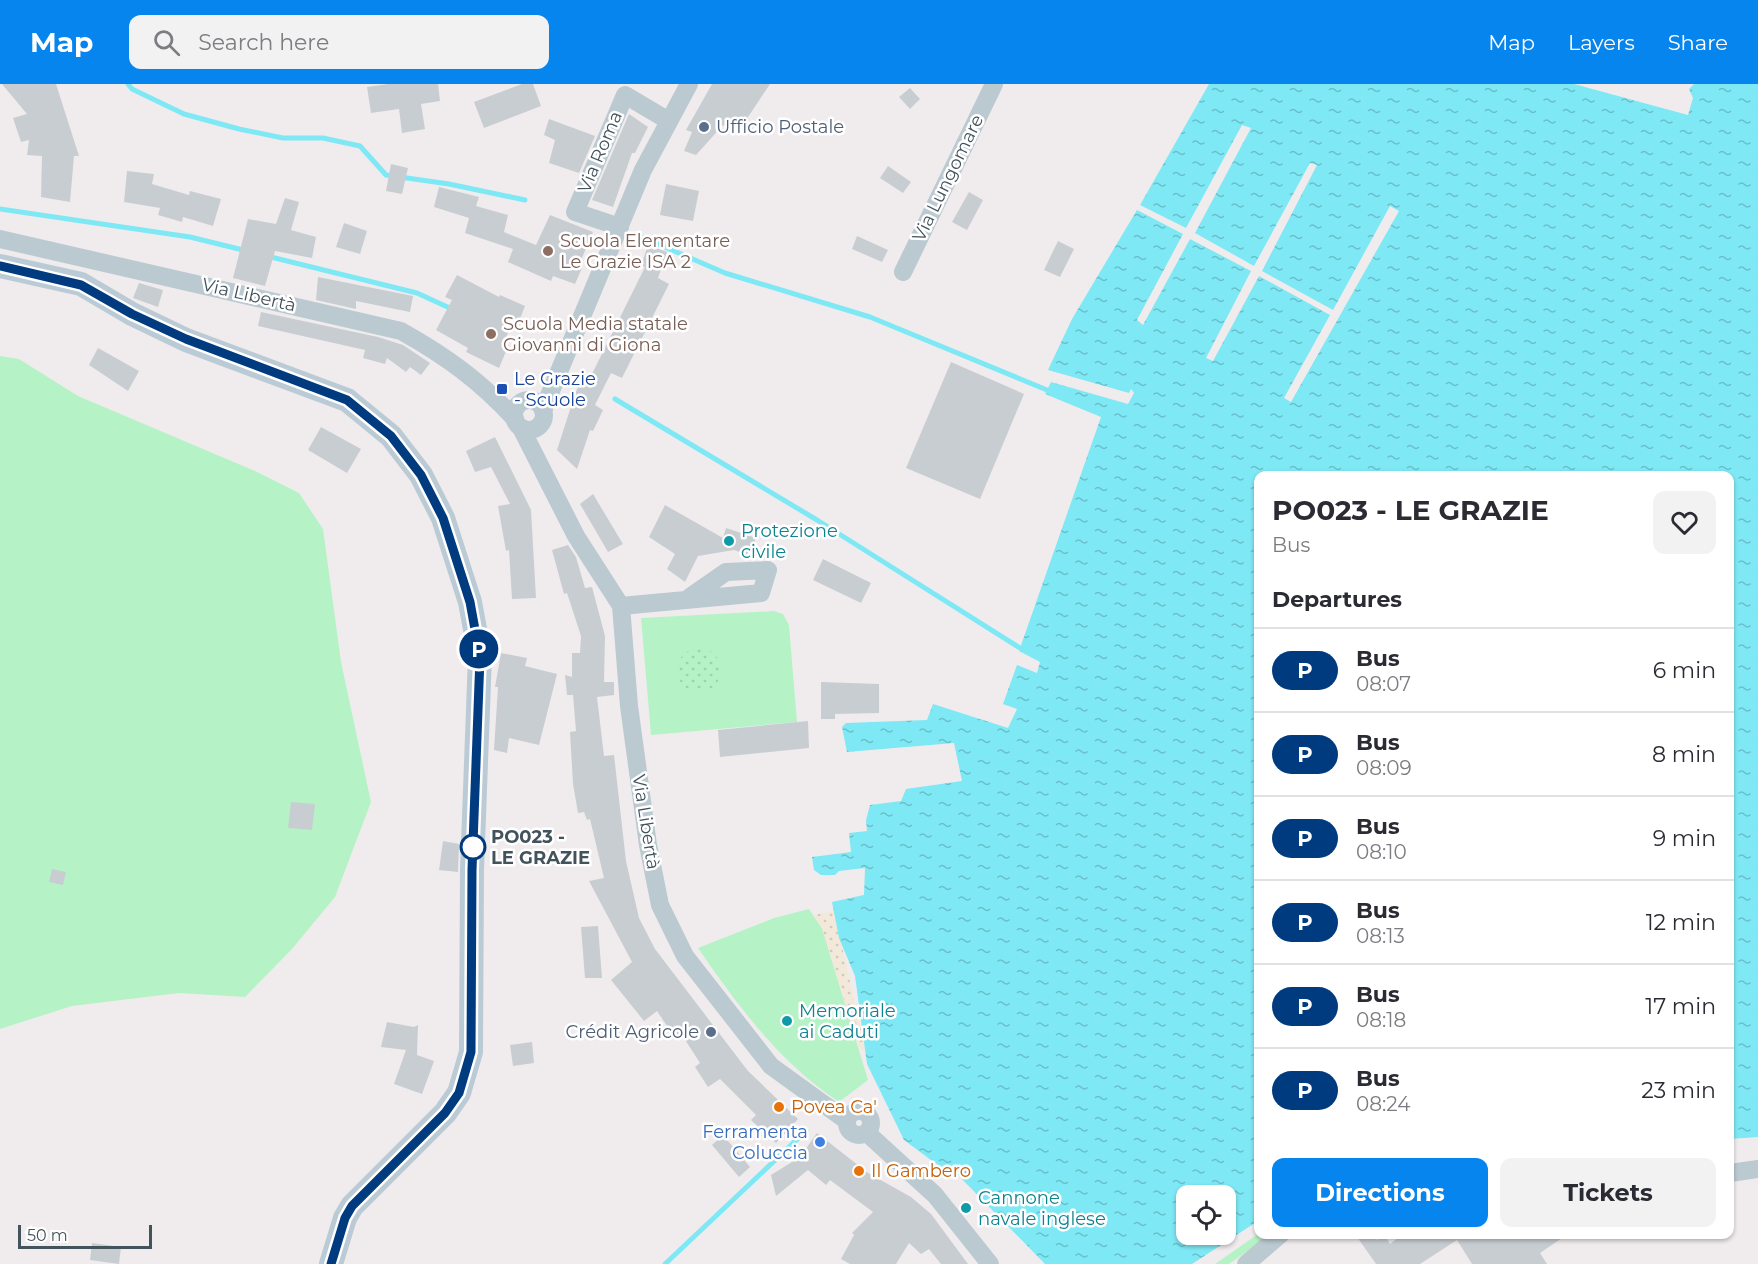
<!DOCTYPE html>
<html lang="en">
<head>
<meta charset="utf-8">
<style>
	:root { --surface:#fff; --page:#f2f2f3; --text:#2b2b33; --muted:#7c7c81; --line:#e1e1e2; --accent:#0785ef }
	body { margin:0; font-family:Montserrat,sans-serif; background:var(--page); color:var(--text); height:100vh; display:flex; flex-direction:column; font-size:22px; white-space:nowrap }
	* { box-sizing:border-box; margin:0 }
	p { font-size:20px; color:var(--muted) }
	.icon { flex:none; width:33px; height:33px; fill:none; stroke:currentColor; stroke-width:2; stroke-linecap:round; stroke-linejoin:round }
	.map { position:relative; flex:1; overflow:hidden }
	.panel { position:absolute; left:1254px; top:387px; width:480px; height:768px; display:flex; flex-direction:column; background:var(--surface); border-radius:12px; box-shadow:0 2px 4px #0004 }
	.panel>* { flex:none }
	.badge { padding:0 12px; border-radius:20px; font-size:21px; line-height:39px }
	.fabs { position:absolute; left:1176px; top:1101px; display:grid; gap:12px }
	.fabs a { display:grid; place-items:center; width:60px; height:60px; border-radius:12px; background:var(--surface); box-shadow:0 2px 4px #0004; font-size:30px }
	.scale { position:absolute; left:18px; bottom:15px; width:134px; box-sizing:border-box; padding-left:6px; border:3px solid #43535c; border-top:0; font-size:16px; line-height:21px; white-space:nowrap; color:#43535c; -webkit-text-stroke:4px #fff; paint-order:stroke }
	.map>.badge { position:absolute; translate:-50% -50%; box-shadow:0 0 0 3px #fff }
	h2 { padding:0 18px; font-size:22px; line-height:54px }
	.round { display:grid; place-items:center; flex:none; width:63px; height:63px; border-radius:12px; background:var(--page) }
	.headline { display:flex; align-items:center; justify-content:space-between; height:102px; padding:0 18px }
	h1 { font-size:28px; font-weight:700; line-height:45px }
	.primary-button { display:flex; gap:12px; margin-top:auto; padding:12px 18px }
	.primary-button a { flex:1; height:69px; border-radius:12px; background:var(--accent); color:#fff; font-size:24px; font-weight:700; line-height:69px; text-align:center }
	.primary-button a+a { background:var(--page); color:var(--text) }
	ul { padding:0; list-style:none }
	li { display:flex; align-items:center; gap:18px; height:84px; padding:0 18px; border-top:2px solid var(--line) }
	li div { flex:1 }
	li b { display:block; font-size:22px }
	li em { font-style:normal }
	li .badge { min-width:66px; font-weight:700; text-align:center }
	header { display:flex; align-items:center; gap:36px; box-sizing:border-box; height:84px; padding:0 30px; background:var(--accent); color:#fff }
	header strong { font-size:28px }
	nav { display:flex; gap:33px; margin-inline-start:auto; font-size:21px }
	.search { width:420px; height:54px; background:var(--page); display:flex; align-items:center; gap:15px; box-sizing:border-box; padding:0 21px; border-radius:12px; color:var(--muted); font-size:22px }
	.map>svg:first-child { display:block }
	.green { fill:#b5f3c6 }
	.sand { fill:url(#sand-dots) }
	.garden { fill:url(#garden-dots) }
	.water { fill:url(#water-ripples); fill-rule:evenodd }
	.lines { fill:none; stroke-linecap:round; stroke-linejoin:round }
	.stream { stroke:#7ee8f4; stroke-width:5 }
	.building { fill:#c8cdd2 }
	.street { stroke:#bbc9d1; stroke-width:18 }
	.secondary { stroke:#bbcbd6; stroke-width:24 }
	.line-casing { stroke:#fff; stroke-width:14 }
	.line { stroke:#003b80; stroke-width:9 }
	.service-dot { fill:#5c6f8a; stroke:#fff; stroke-width:2 }
	.education-dot { fill:#8d6e63; stroke:#fff; stroke-width:2 }
	.transit-dot { fill:#1a4fb4; stroke:#fff; stroke-width:2 }
	.culture-dot { fill:#0f9aa8; stroke:#fff; stroke-width:2 }
	.stop-dot { fill:#fff; stroke:#003b80; stroke-width:3 }
	.food-dot { fill:#e8710a; stroke:#fff; stroke-width:2 }
	.shop-dot { fill:#3f7fe0; stroke:#fff; stroke-width:2 }
	.labels { text-anchor:middle; dominant-baseline:central; stroke-width:5; stroke-linejoin:round; paint-order:stroke }
	.service-label { font-size:18px; fill:#4e5e75; stroke:#fff; text-anchor:start }
	.street-label { font-size:18px; fill:#43535c; stroke:#fff }
	.education-label { font-size:18px; fill:#785e54; stroke:#fff; text-anchor:start }
	.transit-label { font-size:18px; fill:#164399; stroke:#fff; text-anchor:start }
	.culture-label { font-size:18px; fill:#0d838f; stroke:#fff; text-anchor:start }
	.stop-label { font-size:18px; font-weight:bold; fill:#43535c; stroke:#fff; text-anchor:start }
	.food-label { font-size:18px; fill:#c56008; stroke:#fff; text-anchor:start }
	.shop-label { font-size:18px; fill:#366cbe; stroke:#fff; text-anchor:end }
</style>
</head>
<body>
<header>
<strong>Map</strong>
<div class="search"><svg class="icon" aria-label="search" viewBox="0 0 24 24"><circle cx="10" cy="10" r="6"/><path d="M15 15l6 6"/></svg>Search here</div>
<nav><a>Map</a><a>Layers</a><a>Share</a></nav>
</header>
<div class="map">
<svg width="1758" height="1180" viewBox="0 0 1758 1180">
	<defs>
		<pattern id="sand-dots" width="8" height="8" patternUnits="userSpaceOnUse" patternTransform="scale(1.5)"><rect width="8" height="8" fill="#f3e9db"/><path d="M2 2h.1M6 6h.1" fill="none" stroke="#d2cabe" stroke-width="1.8" stroke-linecap="round"/></pattern>
		<pattern id="garden-dots" width="8" height="8" patternUnits="userSpaceOnUse" patternTransform="scale(1.5)"><rect width="8" height="8" fill="#b5f3c6"/><path d="M2 2h.1M6 6h.1" fill="none" stroke="#9dd2ac" stroke-width="1.8" stroke-linecap="round"/></pattern>
		<pattern id="water-ripples" width="26" height="14" patternUnits="userSpaceOnUse" patternTransform="scale(1.5)"><rect width="26" height="14" fill="#7ee8f4"/><path d="M2 4q2-2 4 0t4 0M15 11q2-2 4 0t4 0" fill="none" stroke="#69bfc9"/></pattern>
	</defs>
	<rect width="100%" height="100%" fill="#f0eced"/>
	<!-- green -->
	<g class="green">
		<polygon points="0,272 19,275 78,312 255,387 299,409 323,445 341,578 371,718 335,813 292,865 245,913 179,909 72,922 0,945"/>
		<polygon points="774,527 783,530 789,541 797,638 651,651 641,534"/>
		<path d="M 809,825 L 822,844 L 868,996 L 839,1018 C 779,978 738,922 698,864 L 774,834 Z"/>
		<polygon points="1258,1150 1270,1151 1229,1180 1215,1180"/>
	</g>
	<!-- sand -->
	<polygon class="sand" points="834,827 866,968 859,964 822,844 813,831"/>
	<!-- garden -->
	<circle class="garden" cx="699" cy="586" r="22"/>
	<!-- water -->
	<path class="water" d="M 1209,0 L 1574,0 L 1688,31 L 1693,14 L 1689,5 L 1694,0 L 1758,0 L 1758,1053 L 1730,1055 L 1730,392 L 1258,392 L 1258,1137 L 1192,1180 L 1045,1180 L 955,1088 L 943,1085 L 904,1056 L 867,980 L 855,892 L 839,854 L 832,818 L 864,811 L 865,784 L 839,787 L 835,791 L 821,791 L 814,786 L 812,773 L 851,768 L 849,749 L 867,747 L 866,736 L 870,721 L 901,717 L 906,705 L 962,697 L 954,659 L 847,668 L 842,643 L 846,639 L 927,636 L 933,620 L 1008,644 L 1017,625 L 1003,620 L 1017,581 L 1037,589 L 1040,578 L 1019,567 L 1101,333 L 1045,310 L 1051,298 L 1128,320 L 1134,309 L 1131,305 L 1129,309 L 1048,286 L 1072,235 L 1137,126 L 1183,150 L 1137,236 L 1143,241 L 1190,155 L 1251,187 L 1206,274 L 1213,277 L 1259,192 L 1330,231 L 1284,314 L 1291,318 L 1399,127 L 1390,122 L 1333,226 L 1262,187 L 1317,81 L 1310,79 L 1254,182 L 1195,149 L 1251,44 L 1242,41 L 1186,144 L 1140,121 ZM 1186,1112 L 1226,1112 L 1226,1150 L 1186,1150 Z"/>
	<g class="lines">
		<!-- stream -->
		<g class="stream">
			<polyline points="128,0 132,5 184,30 239,45 283,54 323,54 360,62 386,91 449,100 525,116"/>
			<polyline points="0,125 190,153 247,167"/>
			<polyline points="637,151 725,189 870,233 1047,306"/>
			<polyline points="267,172 417,209 454,226"/>
			<polyline points="615,315 817,436 1020,564"/>
			<polyline points="665,1180 806,1047"/>
		</g>
	</g>
	<!-- building -->
	<g class="building">
		<polygon points="2,0 56,0 79,72 74,72 70,118 41,113 42,72 27,71 29,56 21,58 13,34 27,30"/>
		<polygon points="388,0 438,0 440,17 421,20 425,45 402,49 399,25 371,29 367,3"/>
		<polygon points="522,0 533,0 541,22 484,44 474,18"/>
		<polygon points="712,0 770,0 736,51 723,41 696,71 684,67 692,48 686,46"/>
		<polygon points="910,4 920,15 910,25 899,13"/>
		<polygon points="629,30 648,43 635,69 632,69 613,123 592,116"/>
		<polygon points="549,35 595,52 579,89 549,79 555,56 544,51"/>
		<polygon points="391,80 408,84 402,110 386,107"/>
		<polygon points="888,82 911,98 903,109 880,94"/>
		<polygon points="127,87 154,90 152,100 189,111 190,107 221,115 213,142 183,133 182,138 158,131 160,124 124,118"/>
		<polygon points="666,100 699,107 693,137 660,131"/>
		<polygon points="439,103 479,113 476,122 508,131 504,148 536,161 550,131 593,148 579,181 582,184 575,200 553,192 551,197 508,178 513,165 465,149 469,134 434,123"/>
		<polygon points="969,108 983,116 967,146 952,138"/>
		<polygon points="285,114 299,118 291,146 316,153 312,174 275,167 265,202 233,194 248,135 276,140"/>
		<polygon points="344,139 367,147 360,170 336,163"/>
		<polygon points="857,152 888,166 882,178 852,165"/>
		<polygon points="1058,157 1074,165 1060,193 1044,186"/>
		<polygon points="648,161 667,168 658,194 669,200 622,294 611,289 595,321 603,326 593,347 590,346 577,385 557,366 575,310 584,289 591,292 645,183 641,182"/>
		<polygon points="457,191 499,213 500,211 525,222 518,240 513,238 502,262 507,265 499,284 466,268 468,264 436,246 452,216 445,213"/>
		<polygon points="318,193 413,212 410,228 356,217 356,225 316,216"/>
		<polygon points="139,199 163,206 158,223 133,214"/>
		<polygon points="261,228 378,253 403,261 430,279 421,291 410,283 406,288 387,274 385,280 363,274 365,266 258,242"/>
		<polygon points="98,264 139,287 128,307 89,281"/>
		<polygon points="951,278 1024,310 980,415 906,384"/>
		<polygon points="321,343 361,365 347,389 308,366"/>
		<polygon points="495,353 531,426 536,514 512,515 509,466 506,467 498,422 510,420 491,383 475,388 466,367"/>
		<polygon points="593,410 623,460 608,468 580,420"/>
		<polygon points="665,421 723,454 726,444 756,454 750,472 734,466 698,472 685,498 667,485 675,470 649,453"/>
		<polygon points="568,461 576,473 585,504 592,503 605,552 604,598 614,598 614,611 597,613 604,672 614,671 626,777 639,834 655,865 748,987 798,1035 776,1059 751,1036 756,1031 720,995 708,1003 695,983 700,979 682,951 675,954 657,927 644,937 611,896 632,878 589,797 604,794 590,735 587,736 584,728 578,729 573,700 570,648 576,647 573,611 567,611 565,591 572,593 572,569 580,569 581,552 567,509 564,510 552,466"/>
		<polygon points="823,475 871,499 861,519 813,496"/>
		<polygon points="501,569 527,574 525,582 557,590 539,661 509,654 507,669 494,666 498,603 495,603"/>
		<polygon points="821,598 879,600 879,629 835,630 835,635 821,635"/>
		<polygon points="808,637 809,664 720,673 718,646"/>
		<polygon points="291,718 315,720 312,746 288,744"/>
		<polygon points="443,757 459,760 458,788 439,786"/>
		<polygon points="52,785 66,788 63,801 49,798"/>
		<polygon points="598,842 602,894 585,894 581,843"/>
		<polygon points="387,938 414,943 418,941 417,971 434,977 422,1010 394,1000 406,966 381,963"/>
		<polygon points="532,958 534,979 513,982 510,961"/>
		<polygon points="817,1049 868,1089 911,1113 931,1130 968,1180 941,1180 929,1165 921,1170 909,1159 896,1180 850,1180 841,1175 854,1151 852,1149 873,1128 830,1096 826,1101 808,1086 776,1112 771,1091 800,1073"/>
		<polygon points="723,1051 750,1083 739,1093 712,1061"/>
		<polygon points="1355,1150 1373,1150 1377,1156 1385,1151 1390,1160 1403,1150 1568,1150 1540,1169 1547,1180 1472,1180 1457,1156 1420,1180 1376,1180"/>
		<polygon points="92,1159 121,1163 119,1180 90,1176"/>
	</g>
	<g class="lines">
		<!-- street -->
		<g class="street">
			<polyline points="620,143 575,128 625,11 669,37"/>
			<path d="M 0,155 L 401,247 C 447,273 479,296 515,335"/>
			<polyline points="903,188 994,0"/>
			<circle cx="529" cy="331" r="15"/>
			<polyline points="543,326 643,86 689,0"/>
			<polyline points="521,344 576,452 621,522 629,622 648,761 660,821 685,872 771,982 847,1037"/>
			<polyline points="621,522 761,509 768,486 726,488 690,513"/>
			<circle cx="859" cy="1039" r="12"/>
			<polyline points="867,1049 935,1111 990,1180"/>
			<polyline points="1730,1089 1758,1085"/>
			<polyline points="1246,1180 1281,1150"/>
		</g>
		<!-- secondary -->
		<polyline class="secondary" points="0,182 81,200 132,230 186,256 347,316 391,352 421,391 443,434 470,518 480,572 472,786 471,968 459,1009 445,1029 352,1122 345,1134 331,1180"/>
	</g>
	<g class="lines">
		<defs>
			<polyline id="line" points="0,182 81,201 132,230 186,255 347,316 391,352 421,391 443,434 470,518 480,573 472,786 471,968 459,1009 445,1029 352,1122 345,1134 331,1180"/>
		</defs>
		<!-- line casing -->
		<use href="#line" class="line-casing"/>
		<!-- line -->
		<use href="#line" class="line"/>
	</g>
	<!-- markers -->
	<g class="service-dot">
		<circle cx="704" cy="43" r="6"/>
		<circle cx="711" cy="948" r="6"/>
	</g>
	<g class="education-dot">
		<circle cx="548" cy="167" r="6"/>
		<circle cx="491" cy="250" r="6"/>
	</g>
	<rect class="transit-dot" x="496" y="299" width="12" height="12" rx="3"/>
	<g class="culture-dot">
		<circle cx="729" cy="457" r="6"/>
		<circle cx="787" cy="937" r="6"/>
		<circle cx="966" cy="1124" r="6"/>
	</g>
	<circle class="stop-dot" cx="473" cy="763" r="12"/>
	<g class="food-dot">
		<circle cx="779" cy="1023" r="6"/>
		<circle cx="859" cy="1087" r="6"/>
	</g>
	<circle class="shop-dot" cx="820" cy="1058" r="6"/>
	<g class="labels">
		<!-- service labels -->
		<g class="service-label">
			<text x="716" y="43">Ufficio Postale</text>
			<text x="699" y="948" text-anchor="end">Crédit Agricole</text>
		</g>
		<!-- street labels -->
		<g class="street-label">
			<text transform="translate(600 68) rotate(-67)">Via Roma</text>
			<text transform="translate(948 94) rotate(-64)">Via Lungomare</text>
			<text transform="translate(249 211) rotate(13)">Via Libertà</text>
			<text transform="translate(646 738) rotate(81)">Via Libertà</text>
		</g>
		<!-- education labels -->
		<g class="education-label">
			<text x="560" y="157">Scuola Elementare<tspan x="560" dy="21">Le Grazie ISA 2</tspan></text>
			<text x="503" y="240">Scuola Media statale<tspan x="503" dy="21">Giovanni di Giona</tspan></text>
		</g>
		<!-- transit labels -->
		<g class="transit-label">
			<text x="514" y="295">Le Grazie<tspan x="514" dy="21">- Scuole</tspan></text>
		</g>
		<!-- culture labels -->
		<g class="culture-label">
			<text x="741" y="447">Protezione<tspan x="741" dy="21">civile</tspan></text>
			<text x="799" y="927">Memoriale<tspan x="799" dy="21">ai Caduti</tspan></text>
			<text x="978" y="1114">Cannone<tspan x="978" dy="21">navale inglese</tspan></text>
		</g>
		<!-- stop labels -->
		<g class="stop-label">
			<text x="491" y="753">PO023 -<tspan x="491" dy="21">LE GRAZIE</tspan></text>
		</g>
		<!-- food labels -->
		<g class="food-label">
			<text x="791" y="1023">Povea Ca'</text>
			<text x="871" y="1087">Il Gambero</text>
		</g>
		<!-- shop labels -->
		<g class="shop-label">
			<text x="808" y="1048">Ferramenta<tspan x="808" dy="21">Coluccia</tspan></text>
		</g>
	</g>
</svg>
<div class="fabs">
<a><svg class="icon" aria-label="locate" viewBox="0 0 24 24"><circle cx="12" cy="12" r="6"/><path d="M12 2v4M12 18v4M2 12h4M18 12h4"/></svg></a>
</div>
<div class="scale">50 m</div>
<b class="badge" style="left:479px;top:565px;background:#003b80;color:#fff">P</b>
<section class="panel">
<div class="headline"><div><h1>PO023 - LE GRAZIE</h1><p>Bus</p></div><a class="round"><svg class="icon" aria-label="heart" viewBox="0 0 24 24"><path d="M12 20l-8-8c-3-5 5-10 8-4 3-6 11-1 8 4z"/></svg></a></div>
<h2>Departures</h2>
<ul>
<li><span class="badge" style="background:#003b80;color:#fff">P</span><div><b>Bus</b><p>08:07</p></div><em>6 min</em></li>
<li><span class="badge" style="background:#003b80;color:#fff">P</span><div><b>Bus</b><p>08:09</p></div><em>8 min</em></li>
<li><span class="badge" style="background:#003b80;color:#fff">P</span><div><b>Bus</b><p>08:10</p></div><em>9 min</em></li>
<li><span class="badge" style="background:#003b80;color:#fff">P</span><div><b>Bus</b><p>08:13</p></div><em>12 min</em></li>
<li><span class="badge" style="background:#003b80;color:#fff">P</span><div><b>Bus</b><p>08:18</p></div><em>17 min</em></li>
<li><span class="badge" style="background:#003b80;color:#fff">P</span><div><b>Bus</b><p>08:24</p></div><em>23 min</em></li>
</ul>
<div class="primary-button"><a>Directions</a><a>Tickets</a></div>
</section>
</div>
</body>
</html>
